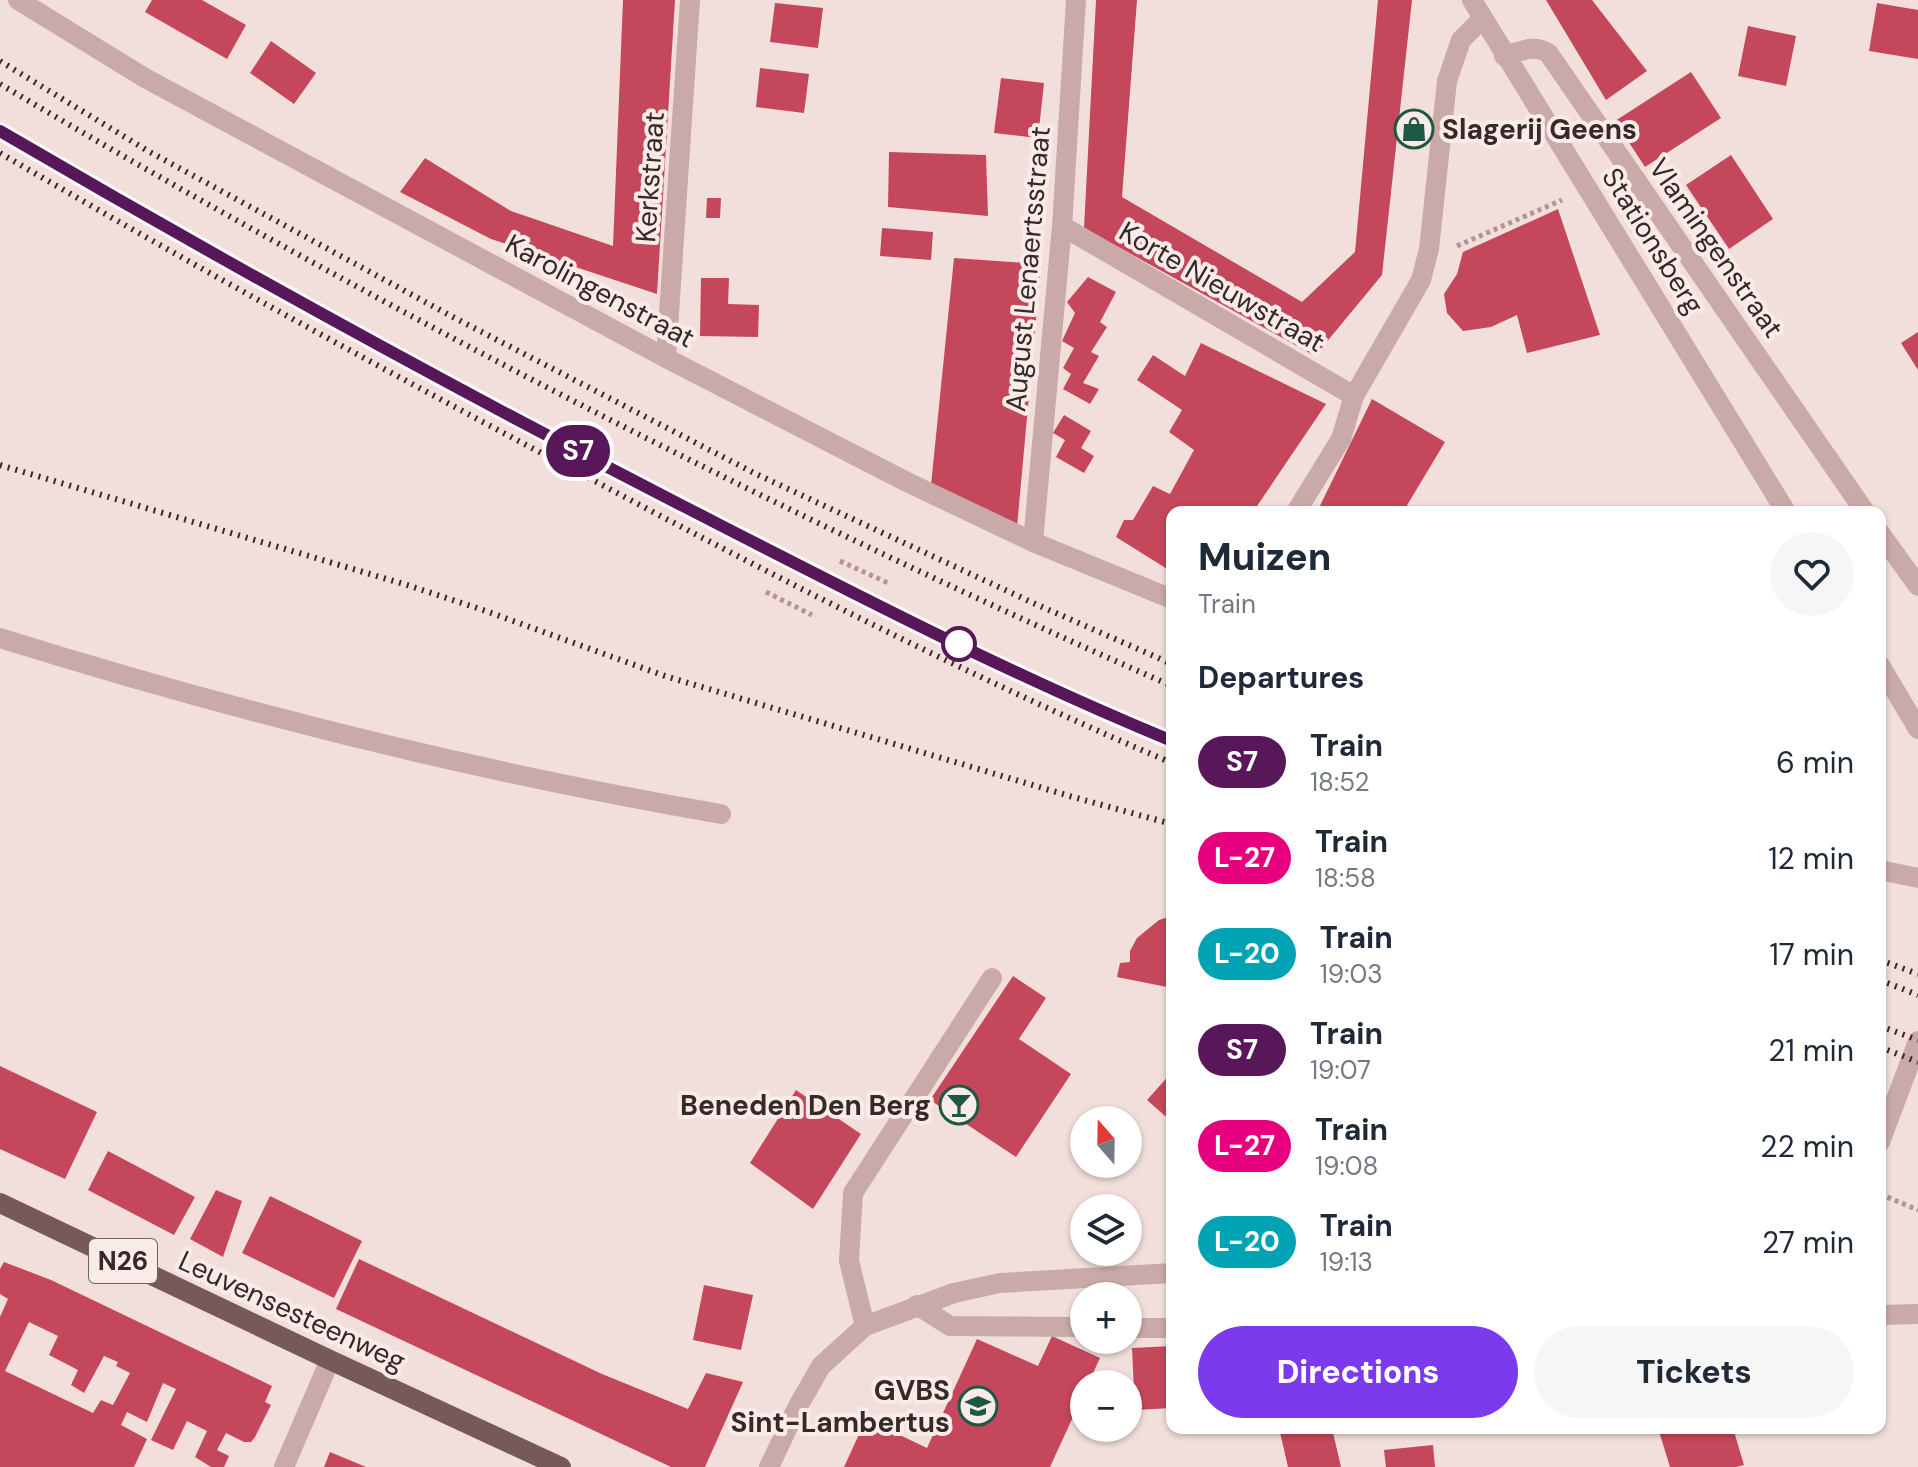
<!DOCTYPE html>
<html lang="en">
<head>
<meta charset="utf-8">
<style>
	:root { --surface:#fff; --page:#f6f6f7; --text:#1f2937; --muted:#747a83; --accent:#7c3aed }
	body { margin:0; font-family:"DM Sans",sans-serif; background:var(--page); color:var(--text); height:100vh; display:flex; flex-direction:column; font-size:30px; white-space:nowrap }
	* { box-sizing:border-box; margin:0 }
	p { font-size:26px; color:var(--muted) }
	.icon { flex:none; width:44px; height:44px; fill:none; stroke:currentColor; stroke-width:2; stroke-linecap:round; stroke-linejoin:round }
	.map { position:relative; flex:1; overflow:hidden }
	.sheet { position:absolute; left:1166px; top:506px; width:720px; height:928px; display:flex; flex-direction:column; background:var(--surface); border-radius:16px; box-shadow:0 2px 6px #0004 }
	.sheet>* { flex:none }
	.badge { padding:0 16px; border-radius:26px; font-size:28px; line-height:52px }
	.needle { width:52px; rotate:340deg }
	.tools { position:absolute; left:1070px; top:1106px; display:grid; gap:16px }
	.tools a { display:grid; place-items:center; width:72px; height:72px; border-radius:50%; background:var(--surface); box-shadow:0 2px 6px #0004; font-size:40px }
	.map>.badge { position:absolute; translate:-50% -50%; box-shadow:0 0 0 4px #fff }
	h2 { padding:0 32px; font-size:30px; line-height:72px }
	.round { display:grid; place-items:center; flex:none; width:84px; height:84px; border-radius:42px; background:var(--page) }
	.overview { display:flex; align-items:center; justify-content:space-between; height:136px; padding:0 32px }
	h1 { font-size:38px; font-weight:800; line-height:60px }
	.button { display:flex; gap:16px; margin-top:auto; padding:16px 32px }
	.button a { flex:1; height:92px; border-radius:48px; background:var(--accent); color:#fff; font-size:32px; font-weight:800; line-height:92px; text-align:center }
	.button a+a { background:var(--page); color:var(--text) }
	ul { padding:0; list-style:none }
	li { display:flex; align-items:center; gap:24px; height:96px; padding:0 32px }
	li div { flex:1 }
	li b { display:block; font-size:30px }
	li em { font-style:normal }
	li .badge { min-width:88px; font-weight:700; text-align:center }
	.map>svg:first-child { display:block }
	.building { fill:#c5475b; fill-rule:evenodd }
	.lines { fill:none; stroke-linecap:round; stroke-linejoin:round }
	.path { stroke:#b69392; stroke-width:5; stroke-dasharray:4 4; stroke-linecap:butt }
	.minor { stroke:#caaaa8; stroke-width:20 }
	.major { stroke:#78595b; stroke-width:20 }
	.rail { stroke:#372829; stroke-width:6; stroke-dasharray:2 6; stroke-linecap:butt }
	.line-casing { stroke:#fff; stroke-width:18 }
	.line { stroke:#571759; stroke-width:12 }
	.stop-dot { fill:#fff; stroke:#571759; stroke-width:4 }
	.labels { text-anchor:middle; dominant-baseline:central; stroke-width:8; stroke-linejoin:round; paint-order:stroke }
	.shield { fill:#f9ebe8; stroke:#716262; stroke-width:2 }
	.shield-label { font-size:26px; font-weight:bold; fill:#372829 }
	.poi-label { font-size:28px; font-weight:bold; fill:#372829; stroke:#f9ebe8; text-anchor:end }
	.street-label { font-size:28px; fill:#372829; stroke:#f9ebe8 }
</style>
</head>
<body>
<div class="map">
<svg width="1918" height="1467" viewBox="0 0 1918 1467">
	<rect width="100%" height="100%" fill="#f2dfdc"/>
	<!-- building -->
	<g class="building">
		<polygon points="152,0 202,0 246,25 227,59 145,12"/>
		<polygon points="623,0 675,0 657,294 491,239 400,192 425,158 511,211 613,246"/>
		<polygon points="1096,0 1137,0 1122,197 1302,302 1355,252 1378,0 1412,0 1382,275 1315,356 1084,228"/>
		<polygon points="1546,0 1592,0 1647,71 1606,100"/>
		<polygon points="775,3 823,8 818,48 770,42"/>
		<polygon points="1877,3 1918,10 1918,59 1869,51"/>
		<polygon points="1748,26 1796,36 1786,86 1738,76"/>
		<polygon points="271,41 316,73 294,104 250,73"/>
		<polygon points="760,68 809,74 804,113 756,107"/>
		<polygon points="1691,72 1721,118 1645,167 1615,121"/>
		<polygon points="1001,78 1044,83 1038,138 994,133"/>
		<polygon points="889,152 986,155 988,216 888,207"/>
		<polygon points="1731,155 1773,219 1729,249 1686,185"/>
		<polygon points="707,198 721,198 720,218 706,218"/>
		<polygon points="1558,209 1600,335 1527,353 1517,315 1491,327 1463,331 1447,313 1444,294 1457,274 1463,252"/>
		<polygon points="882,228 933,232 931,260 880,256"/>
		<polygon points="954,258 1041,264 1017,527 931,485"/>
		<polygon points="1088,277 1116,292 1100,322 1107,327 1091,352 1099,356 1083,383 1099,389 1090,404 1063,389 1071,374 1063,368 1074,348 1062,341 1075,313 1067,302"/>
		<polygon points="701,278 729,278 728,304 759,305 758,337 700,336"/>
		<polygon points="1918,332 1918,370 1901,343"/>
		<polygon points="1201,343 1326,404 1253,512 1172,512 1172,572 1116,537 1124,520 1133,520 1153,486 1170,494 1194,450 1169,432 1182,410 1137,380 1153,355 1185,376"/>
		<polygon points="1372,399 1445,442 1403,512 1317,512"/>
		<polygon points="1064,415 1091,431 1081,448 1094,456 1084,473 1056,457 1065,440 1053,433"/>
		<polygon points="1172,916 1172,988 1117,977 1120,963 1130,962 1130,951 1137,938 1159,920"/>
		<polygon points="1013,976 1046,998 1019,1039 1071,1074 1016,1157 930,1100"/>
		<polygon points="0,1066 97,1112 65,1179 0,1149"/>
		<polygon points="1172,1072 1172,1122 1147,1100"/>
		<polygon points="796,1090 861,1134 813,1209 750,1163"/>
		<polygon points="108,1151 195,1197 174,1235 88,1190"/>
		<polygon points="216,1190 242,1201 223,1257 190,1239"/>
		<polygon points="270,1196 362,1241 334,1298 242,1253"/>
		<polygon points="359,1259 602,1374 688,1409 706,1373 743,1382 705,1467 671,1467 336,1309"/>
		<path d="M 4,1262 L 51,1280 L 272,1386 L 265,1402 L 271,1405 L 255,1437 L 251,1442 L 244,1442 L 226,1433 L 217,1450 L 229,1456 L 224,1467 L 211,1467 L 195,1457 L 207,1431 L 187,1421 L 173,1450 L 151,1440 L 176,1389 L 163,1383 L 147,1422 L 127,1412 L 121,1425 L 147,1439 L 134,1467 L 0,1467 L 0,1317 L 8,1299 L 0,1294 L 0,1269 ZM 29,1322 L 58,1336 L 49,1355 L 78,1370 L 71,1385 L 84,1393 L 104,1356 L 118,1362 L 116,1366 L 130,1373 L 113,1405 L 101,1400 L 93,1413 L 5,1371 Z"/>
		<polygon points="704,1285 753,1295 741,1350 693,1340"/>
		<polygon points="1052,1336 1100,1358 1088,1384 1084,1384 1084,1393 1050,1467 844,1467 866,1419 927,1448 977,1339 1038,1366"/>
		<polygon points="1172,1346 1172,1408 1135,1410 1132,1348"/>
		<polygon points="1279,1428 1332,1428 1341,1467 1288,1467"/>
		<polygon points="1658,1428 1733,1428 1744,1465 1736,1467 1670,1467"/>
		<polygon points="1433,1445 1435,1467 1386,1467 1384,1450"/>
		<polygon points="330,1452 366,1467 324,1467"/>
	</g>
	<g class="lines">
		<!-- path -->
		<g class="path">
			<polyline points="1457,246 1562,200"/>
			<polyline points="840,561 888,583"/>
			<polyline points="766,592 812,615"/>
			<polyline points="1880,1194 1918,1210"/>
		</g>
		<!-- minor -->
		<g class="minor">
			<polyline points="18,0 145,78 666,358 905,481 1033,542 1172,599"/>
			<polyline points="1472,0 1786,512"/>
			<path d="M 1504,56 C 1519,52 1536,43 1549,54 L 1865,512"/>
			<polyline points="1062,226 1354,396"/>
			<polyline points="666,358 690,0"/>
			<polyline points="1296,512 1341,439 1354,396 1421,280 1429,249 1447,81 1461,40 1482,19"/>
			<polyline points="1880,533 1918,586"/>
			<polyline points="1033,542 1062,226 1076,0"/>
			<path d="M 0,638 C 237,712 477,772 721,814"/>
			<polyline points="1880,665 1918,729"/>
			<polyline points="1880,870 1918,878"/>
			<polyline points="1880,1142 1918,1041"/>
			<polyline points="917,1305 950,1326 1084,1327"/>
			<polyline points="1880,1315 1918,1314"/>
			<polyline points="865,1326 849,1261 853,1193 992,978"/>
			<polyline points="1128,1328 1172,1328"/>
			<polyline points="284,1467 330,1360"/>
			<polyline points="769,1467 797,1408 821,1366 865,1326 954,1293 1000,1283 1172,1273"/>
		</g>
		<!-- major -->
		<polyline class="major" points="0,1203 330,1360 561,1467"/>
		<!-- rail -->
		<g class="rail">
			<polyline points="0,61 148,151 451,316 754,473 1031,602 1172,664"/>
			<path d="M 0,84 C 378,308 769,509 1172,686"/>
			<path d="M 0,131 C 226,262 455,388 687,508 C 846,590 1007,672 1172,741"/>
			<path d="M 0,153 C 193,266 389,373 587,477 C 779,579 972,678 1172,763"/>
			<polyline points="0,465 404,584 483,610 665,676 1073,797 1172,824"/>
			<polyline points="1880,960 1918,974"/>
			<polyline points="1880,980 1918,995"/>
			<polyline points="1880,1026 1918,1040"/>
			<polyline points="1880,1047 1918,1062"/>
		</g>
	</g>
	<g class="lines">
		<defs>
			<path id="line" d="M 0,131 C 224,262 451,387 681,505 C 843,588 1004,672 1172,741"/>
		</defs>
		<!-- line casing -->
		<use href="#line" class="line-casing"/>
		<!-- line -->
		<use href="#line" class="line"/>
	</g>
	<!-- icons -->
	<defs>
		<symbol id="shop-ring" viewBox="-11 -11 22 22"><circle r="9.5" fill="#f9ebe8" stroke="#1e5844" stroke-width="1.5"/><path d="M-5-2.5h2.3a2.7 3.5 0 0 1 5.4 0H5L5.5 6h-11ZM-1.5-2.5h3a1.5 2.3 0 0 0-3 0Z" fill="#1e5844"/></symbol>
		<symbol id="bar-ring" viewBox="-11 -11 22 22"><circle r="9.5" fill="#f9ebe8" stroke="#1e5844" stroke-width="1.5"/><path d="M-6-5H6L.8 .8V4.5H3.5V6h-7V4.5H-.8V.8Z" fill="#1e5844"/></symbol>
		<symbol id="school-ring" viewBox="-11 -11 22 22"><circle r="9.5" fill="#f9ebe8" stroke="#1e5844" stroke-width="1.5"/><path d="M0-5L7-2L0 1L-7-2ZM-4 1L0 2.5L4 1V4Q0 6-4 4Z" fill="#1e5844"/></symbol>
	</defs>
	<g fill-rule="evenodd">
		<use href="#shop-ring" x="1392" y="107" width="44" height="44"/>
		<use href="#bar-ring" x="937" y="1083" width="44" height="44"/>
		<use href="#school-ring" x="956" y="1384" width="44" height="44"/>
	</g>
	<!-- markers -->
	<circle class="stop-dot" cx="959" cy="644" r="16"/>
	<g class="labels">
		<!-- shield labels -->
		<rect class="shield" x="89" y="1239" width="68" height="44" rx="6"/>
		<g class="shield-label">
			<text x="123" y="1261">N26</text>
		</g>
		<!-- poi labels -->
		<g class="poi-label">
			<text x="1442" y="129" text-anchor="start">Slagerij Geens</text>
			<text x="931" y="1105">Beneden Den Berg</text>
			<text x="950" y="1390">GVBS<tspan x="950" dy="32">Sint-Lambertus</tspan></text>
		</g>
		<!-- street labels -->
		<g class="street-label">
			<text transform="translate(650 177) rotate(-86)">Kerkstraat</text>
			<text transform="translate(1653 241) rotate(58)">Stationsberg</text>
			<text transform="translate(1716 248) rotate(55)">Vlamingenstraat</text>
			<text transform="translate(1028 269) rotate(-85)">August Lenaertsstraat</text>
			<text transform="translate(1222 287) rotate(30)">Korte Nieuwstraat</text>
			<text transform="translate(600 291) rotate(28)">Karolingenstraat</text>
			<text transform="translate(292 1311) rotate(25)">Leuvensesteenweg</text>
		</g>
	</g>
</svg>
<div class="tools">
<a><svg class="needle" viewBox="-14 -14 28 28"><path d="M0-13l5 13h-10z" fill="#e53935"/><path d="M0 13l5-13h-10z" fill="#747a83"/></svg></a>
<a><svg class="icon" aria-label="layers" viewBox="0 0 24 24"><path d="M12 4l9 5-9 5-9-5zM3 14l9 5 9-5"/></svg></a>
<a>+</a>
<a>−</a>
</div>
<b class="badge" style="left:578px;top:451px;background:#571759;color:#fff">S7</b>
<section class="sheet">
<div class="overview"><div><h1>Muizen</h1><p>Train</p></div><a class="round"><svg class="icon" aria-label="heart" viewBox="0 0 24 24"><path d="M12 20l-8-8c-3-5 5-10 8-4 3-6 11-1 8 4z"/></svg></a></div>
<h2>Departures</h2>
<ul>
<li><span class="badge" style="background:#571759;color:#fff">S7</span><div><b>Train</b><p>18:52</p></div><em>6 min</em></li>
<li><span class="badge" style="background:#e6007e;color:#fff">L-27</span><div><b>Train</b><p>18:58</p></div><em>12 min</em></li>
<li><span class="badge" style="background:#00a3b4;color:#fff">L-20</span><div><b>Train</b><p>19:03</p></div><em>17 min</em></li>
<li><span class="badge" style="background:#571759;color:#fff">S7</span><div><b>Train</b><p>19:07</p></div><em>21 min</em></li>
<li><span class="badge" style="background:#e6007e;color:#fff">L-27</span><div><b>Train</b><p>19:08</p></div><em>22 min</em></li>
<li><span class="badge" style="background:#00a3b4;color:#fff">L-20</span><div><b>Train</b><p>19:13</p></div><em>27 min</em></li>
</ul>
<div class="button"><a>Directions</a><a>Tickets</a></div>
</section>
</div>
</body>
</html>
